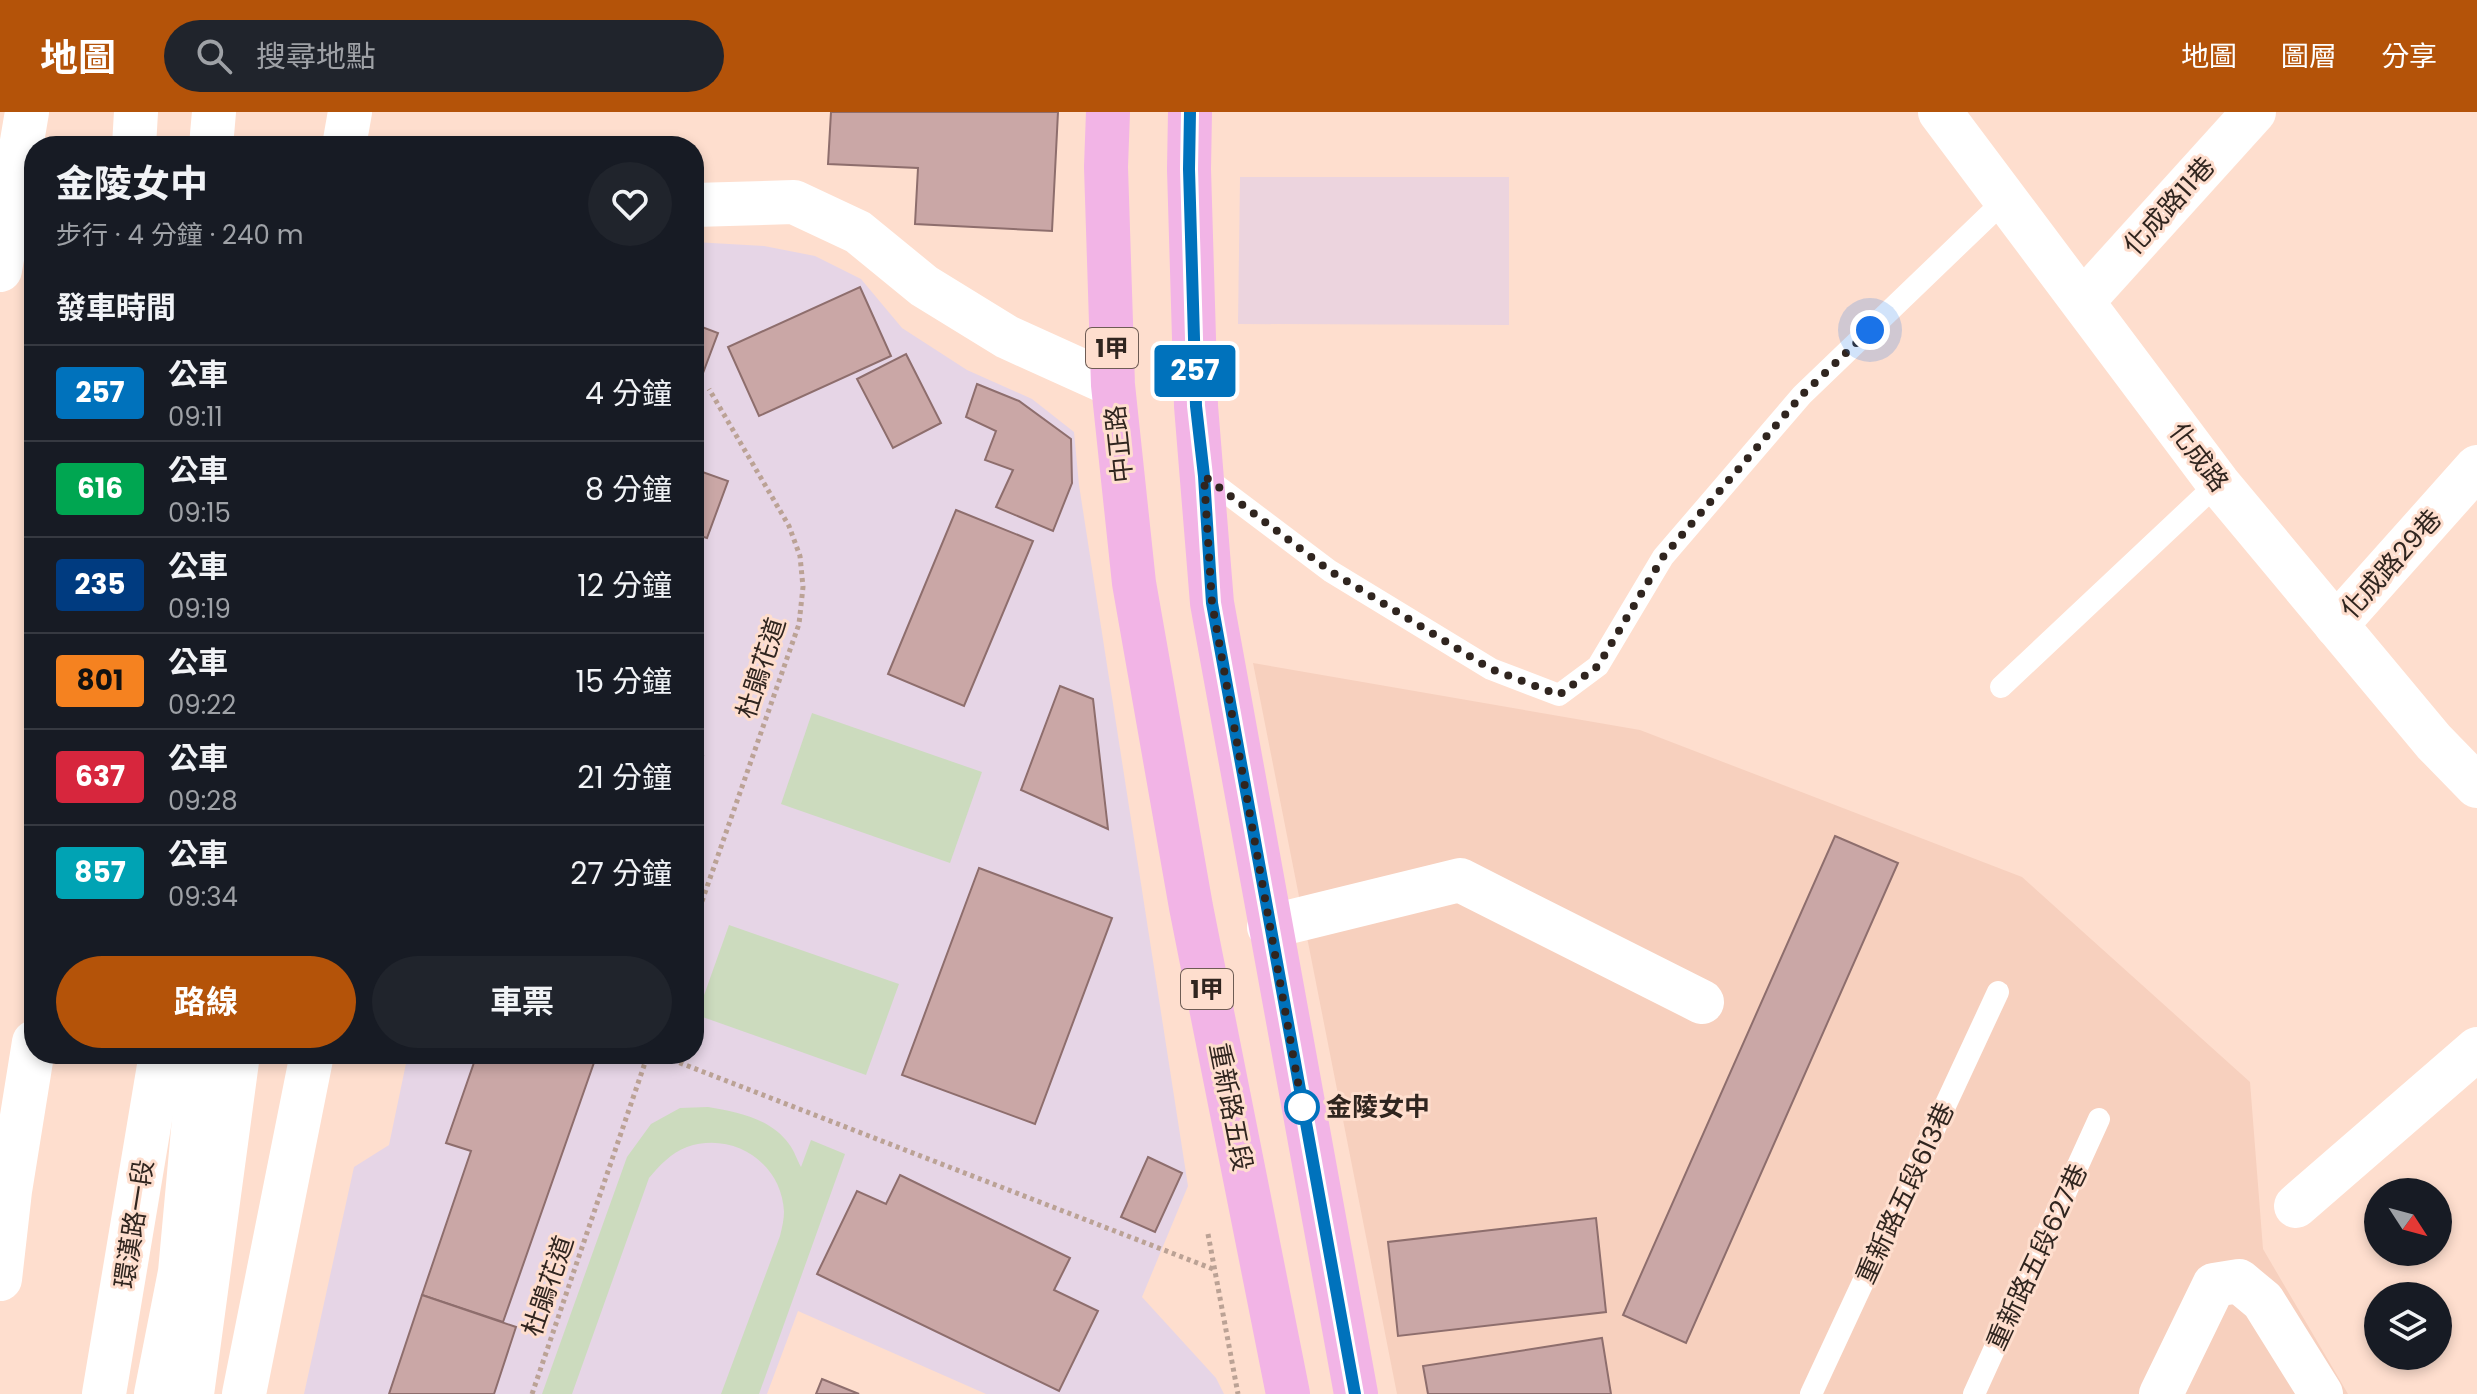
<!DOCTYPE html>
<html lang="zh-TW">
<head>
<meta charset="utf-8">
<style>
	:root { --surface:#171b24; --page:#20242c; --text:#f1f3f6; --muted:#9ea1a6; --line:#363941; --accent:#b45309 }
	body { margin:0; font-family:Poppins,"Noto Sans TC",sans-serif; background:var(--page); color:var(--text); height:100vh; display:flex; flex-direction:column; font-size:30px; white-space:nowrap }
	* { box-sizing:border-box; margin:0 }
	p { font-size:26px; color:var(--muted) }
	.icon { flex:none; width:44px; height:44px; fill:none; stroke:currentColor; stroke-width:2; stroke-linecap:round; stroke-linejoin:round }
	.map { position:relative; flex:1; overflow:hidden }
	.panel { position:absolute; left:24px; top:24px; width:680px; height:928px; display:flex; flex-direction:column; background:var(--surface); border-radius:32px; box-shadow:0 4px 12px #0003 }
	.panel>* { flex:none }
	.badge { padding:0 16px; border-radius:6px; font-size:28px; line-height:52px }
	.needle { width:52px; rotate:126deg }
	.fabs { position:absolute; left:2364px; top:1066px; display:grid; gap:16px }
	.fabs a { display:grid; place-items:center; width:88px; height:88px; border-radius:50%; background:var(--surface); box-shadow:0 4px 12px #0003; font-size:40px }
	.you { position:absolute; width:40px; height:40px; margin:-20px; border:6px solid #fff; border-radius:50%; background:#1a73e8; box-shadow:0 0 0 12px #1a73e833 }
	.map>.badge { position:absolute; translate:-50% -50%; box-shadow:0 0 0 4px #fff }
	h2 { padding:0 32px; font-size:30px; line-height:72px }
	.round { display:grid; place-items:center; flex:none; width:84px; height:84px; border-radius:42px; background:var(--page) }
	.headline { display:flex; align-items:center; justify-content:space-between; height:136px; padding:0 32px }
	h1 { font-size:38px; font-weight:700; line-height:60px }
	.action { display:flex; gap:16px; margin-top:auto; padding:16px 32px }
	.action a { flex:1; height:92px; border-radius:48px; background:var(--accent); color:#fff; font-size:32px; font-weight:700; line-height:92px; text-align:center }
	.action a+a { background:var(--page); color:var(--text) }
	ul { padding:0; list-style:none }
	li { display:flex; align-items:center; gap:24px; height:96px; padding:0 32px; border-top:2px solid var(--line) }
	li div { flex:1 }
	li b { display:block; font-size:30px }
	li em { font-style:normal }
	li .badge { min-width:88px; font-weight:700; text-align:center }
	header { display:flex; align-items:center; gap:48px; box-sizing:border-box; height:112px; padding:0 40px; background:var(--accent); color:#fff }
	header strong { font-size:38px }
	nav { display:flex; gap:44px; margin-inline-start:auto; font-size:28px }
	.search { width:560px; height:72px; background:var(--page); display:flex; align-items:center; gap:20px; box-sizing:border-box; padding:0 28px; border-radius:44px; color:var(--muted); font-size:30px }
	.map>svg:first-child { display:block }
	.commercial { fill:#ecd4de }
	.built { fill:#f7d0be }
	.education { fill:#e6d5e6 }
	.green { fill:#ccdbbe }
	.building { fill:#caa7a6; stroke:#8e6e6d; stroke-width:2 }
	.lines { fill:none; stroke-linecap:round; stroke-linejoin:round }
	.path { stroke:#bba295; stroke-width:5; stroke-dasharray:4 4; stroke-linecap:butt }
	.lane { stroke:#fff; stroke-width:22 }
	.street { stroke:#fff; stroke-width:44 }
	.secondary { stroke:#fff; stroke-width:44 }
	.primary { stroke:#f2b4e6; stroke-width:44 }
	.line-casing { stroke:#fff; stroke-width:18 }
	.line { stroke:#0072bc; stroke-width:12 }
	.walk { stroke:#30251f; stroke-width:8; stroke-dasharray:0 14.4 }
	.stop-dot { fill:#fff; stroke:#0072bc; stroke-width:4 }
	.labels { text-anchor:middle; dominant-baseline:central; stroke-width:6; stroke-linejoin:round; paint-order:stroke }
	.shield { fill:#fedece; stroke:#6e5c54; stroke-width:2 }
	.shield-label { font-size:24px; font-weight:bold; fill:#30251f }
	.street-label { font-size:26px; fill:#30251f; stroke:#fedece }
	.stop-label { font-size:26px; font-weight:bold; fill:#30251f; stroke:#fedece; text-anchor:start }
</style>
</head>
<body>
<header>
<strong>地圖</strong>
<div class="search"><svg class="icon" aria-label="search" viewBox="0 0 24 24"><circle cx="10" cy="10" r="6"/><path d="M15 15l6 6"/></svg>搜尋地點</div>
<nav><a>地圖</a><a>圖層</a><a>分享</a></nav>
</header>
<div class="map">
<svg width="2477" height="1282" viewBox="0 0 2477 1282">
	<rect width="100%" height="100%" fill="#fedece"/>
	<!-- commercial -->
	<polygon class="commercial" points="1240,65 1509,65 1509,213 1238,212"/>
	<!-- built -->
	<polygon class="built" points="1253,551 1640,618 2022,765 2250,970 2263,1137 2348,1282 1397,1282"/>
	<!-- education -->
	<polygon class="education" points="694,130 764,134 815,144 861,167 902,216 967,258 1032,287 1074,320 1079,373 1188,1074 1142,1185 1216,1266 1224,1282 986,1282 798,1199 767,1282 304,1282 354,1055 389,1033 408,942 694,942"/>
	<!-- green -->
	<g class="green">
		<polygon points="812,601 982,660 950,751 781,692"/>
		<polygon points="729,813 899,872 866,963 697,903"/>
		<path d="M 708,995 C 737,1000 770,1006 789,1032 C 794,1038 797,1048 801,1055 L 811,1028 L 845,1042 L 759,1282 L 721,1282 L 780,1124 C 782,1116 784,1107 784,1100 C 782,1050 732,1019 687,1035 C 671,1041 660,1053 649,1066 L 572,1282 L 542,1282 L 627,1045 L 651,1012 L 680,996 Z"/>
	</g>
	<!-- building -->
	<g class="building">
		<polygon points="831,0 1058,0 1052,119 915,112 918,56 828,52"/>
		<polygon points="860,175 891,244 759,304 728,235"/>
		<polygon points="694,212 718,221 694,285"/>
		<polygon points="906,242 941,311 893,336 857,267"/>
		<polygon points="977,272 1019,289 1071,327 1072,371 1053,419 996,395 1013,358 985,348 996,319 966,305"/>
		<polygon points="694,357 728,369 707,426 694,422"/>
		<polygon points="956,398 1033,429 964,594 888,562"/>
		<polygon points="1060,574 1093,587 1108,717 1021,678"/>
		<polygon points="694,641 703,644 694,669"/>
		<polygon points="1835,724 1898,751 1686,1231 1623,1203"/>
		<polygon points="979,756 1112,806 1035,1012 902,963"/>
		<polygon points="477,942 597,942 503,1210 422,1183 471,1039 446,1031"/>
		<polygon points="1148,1045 1182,1061 1155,1120 1121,1105"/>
		<polygon points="900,1063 1070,1146 1054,1178 1098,1199 1059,1279 817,1162 857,1079 886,1092"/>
		<polygon points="1596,1106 1606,1200 1398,1224 1388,1130"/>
		<polygon points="422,1183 516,1215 494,1282 389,1282"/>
		<polygon points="1602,1226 1611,1282 1428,1282 1423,1254"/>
		<polygon points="822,1267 859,1282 816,1282"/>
	</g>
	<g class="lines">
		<!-- path -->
		<g class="path">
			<polyline points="694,812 799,512 803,475 800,444 789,414 709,277"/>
			<polyline points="657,942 1213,1157"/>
			<polyline points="1208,1122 1238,1282"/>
			<polyline points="532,1282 648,942"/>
		</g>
		<!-- lane -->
		<g class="lane">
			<polyline points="1204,364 1330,459 1491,557 1559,583 1598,554 1663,445 1802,283 2006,87"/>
			<polyline points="2001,575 2218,371"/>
			<polyline points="1811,1282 1998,880"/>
			<polyline points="1974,1282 2099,1007"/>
		</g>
		<!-- street -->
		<g class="street">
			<polyline points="2083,189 2254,0"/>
			<polyline points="2336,513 2477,355"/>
			<polyline points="1269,815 1460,768 1702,890"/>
			<polyline points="2296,1094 2477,937"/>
			<polyline points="2161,1282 2214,1173 2239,1169 2263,1189 2321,1282"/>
		</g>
		<!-- secondary -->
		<g class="secondary">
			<polyline points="1940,0 2218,371 2434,630 2477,674"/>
			<polyline points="134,34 136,0"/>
			<polyline points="211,34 214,0"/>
			<polyline points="344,34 350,0"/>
			<polyline points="694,93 794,90 858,120 924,174 1007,225 1113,273"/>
			<polyline points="0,158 27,0"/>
			<polyline points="0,1167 10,1079 34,930"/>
			<polyline points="104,1282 161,942"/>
			<polyline points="156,1282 180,1160 200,942"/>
			<polyline points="192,1282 238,942"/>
			<polyline points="244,1282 312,942"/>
		</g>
		<!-- primary -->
		<g class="primary">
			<polyline points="1108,0 1106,55 1113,273 1134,471 1191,795 1288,1282"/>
			<polyline points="1190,0 1189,57 1196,294 1212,491 1356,1282"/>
		</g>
	</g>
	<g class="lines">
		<defs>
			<polyline id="line" points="1190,0 1189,57 1196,294 1204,364 1212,491 1355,1282"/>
		</defs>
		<!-- line casing -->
		<use href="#line" class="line-casing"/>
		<!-- line -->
		<use href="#line" class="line"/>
		<!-- walk -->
		<polyline class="walk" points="1302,995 1304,1004 1212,491 1204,364 1330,459 1491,557 1559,583 1598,554 1663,445 1802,283 1870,218"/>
	</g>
	<!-- markers -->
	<circle class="stop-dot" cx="1302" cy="995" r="16"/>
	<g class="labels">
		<!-- shield labels -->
		<g class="shield">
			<rect x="1086" y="216" width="52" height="40" rx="6"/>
			<rect x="1181" y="857" width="52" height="40" rx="6"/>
		</g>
		<g class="shield-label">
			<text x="1112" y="236">1甲</text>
			<text x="1207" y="877">1甲</text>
		</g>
		<!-- street labels -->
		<g class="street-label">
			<text transform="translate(2169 94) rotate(-48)">化成路11巷</text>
			<text transform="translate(1119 332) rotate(-96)">中正路</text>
			<text transform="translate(2199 345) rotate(53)">化成路</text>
			<text transform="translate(2391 452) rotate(-48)">化成路29巷</text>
			<text transform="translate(761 556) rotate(-72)">杜鵑花道</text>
			<text transform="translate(1231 995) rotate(79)">重新路五段</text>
			<text transform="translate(1905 1081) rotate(-65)">重新路五段613巷</text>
			<text transform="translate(134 1112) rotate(-81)">環漢路一段</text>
			<text transform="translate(2037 1145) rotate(-65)">重新路五段627巷</text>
			<text transform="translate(548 1174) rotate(-71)">杜鵑花道</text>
		</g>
		<!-- stop labels -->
		<g class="stop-label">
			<text x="1326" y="995">金陵女中</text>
		</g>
	</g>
</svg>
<div class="fabs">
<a><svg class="needle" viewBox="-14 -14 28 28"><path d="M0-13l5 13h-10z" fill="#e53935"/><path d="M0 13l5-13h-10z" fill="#9ea1a6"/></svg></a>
<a><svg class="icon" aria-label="layers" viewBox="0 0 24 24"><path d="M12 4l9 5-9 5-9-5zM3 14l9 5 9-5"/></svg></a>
</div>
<div class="you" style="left:1870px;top:218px"></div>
<b class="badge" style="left:1195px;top:259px;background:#0072bc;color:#fff">257</b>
<section class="panel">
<div class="headline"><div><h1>金陵女中</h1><p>步行 · 4 分鐘 · 240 m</p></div><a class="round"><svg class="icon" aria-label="heart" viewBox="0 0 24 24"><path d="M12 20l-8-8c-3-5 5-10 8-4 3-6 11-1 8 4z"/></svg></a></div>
<h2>發車時間</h2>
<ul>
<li><span class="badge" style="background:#0072bc;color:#fff">257</span><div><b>公車</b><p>09:11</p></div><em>4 分鐘</em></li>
<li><span class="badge" style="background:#00a651;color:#fff">616</span><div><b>公車</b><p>09:15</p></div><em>8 分鐘</em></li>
<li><span class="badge" style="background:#003b80;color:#fff">235</span><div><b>公車</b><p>09:19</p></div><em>12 分鐘</em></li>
<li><span class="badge" style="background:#f58220;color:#111">801</span><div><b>公車</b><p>09:22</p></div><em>15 分鐘</em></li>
<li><span class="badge" style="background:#d7263d;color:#fff">637</span><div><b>公車</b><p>09:28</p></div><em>21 分鐘</em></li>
<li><span class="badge" style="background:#00a3b4;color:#fff">857</span><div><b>公車</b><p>09:34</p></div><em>27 分鐘</em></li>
</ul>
<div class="action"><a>路線</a><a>車票</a></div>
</section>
</div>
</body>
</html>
